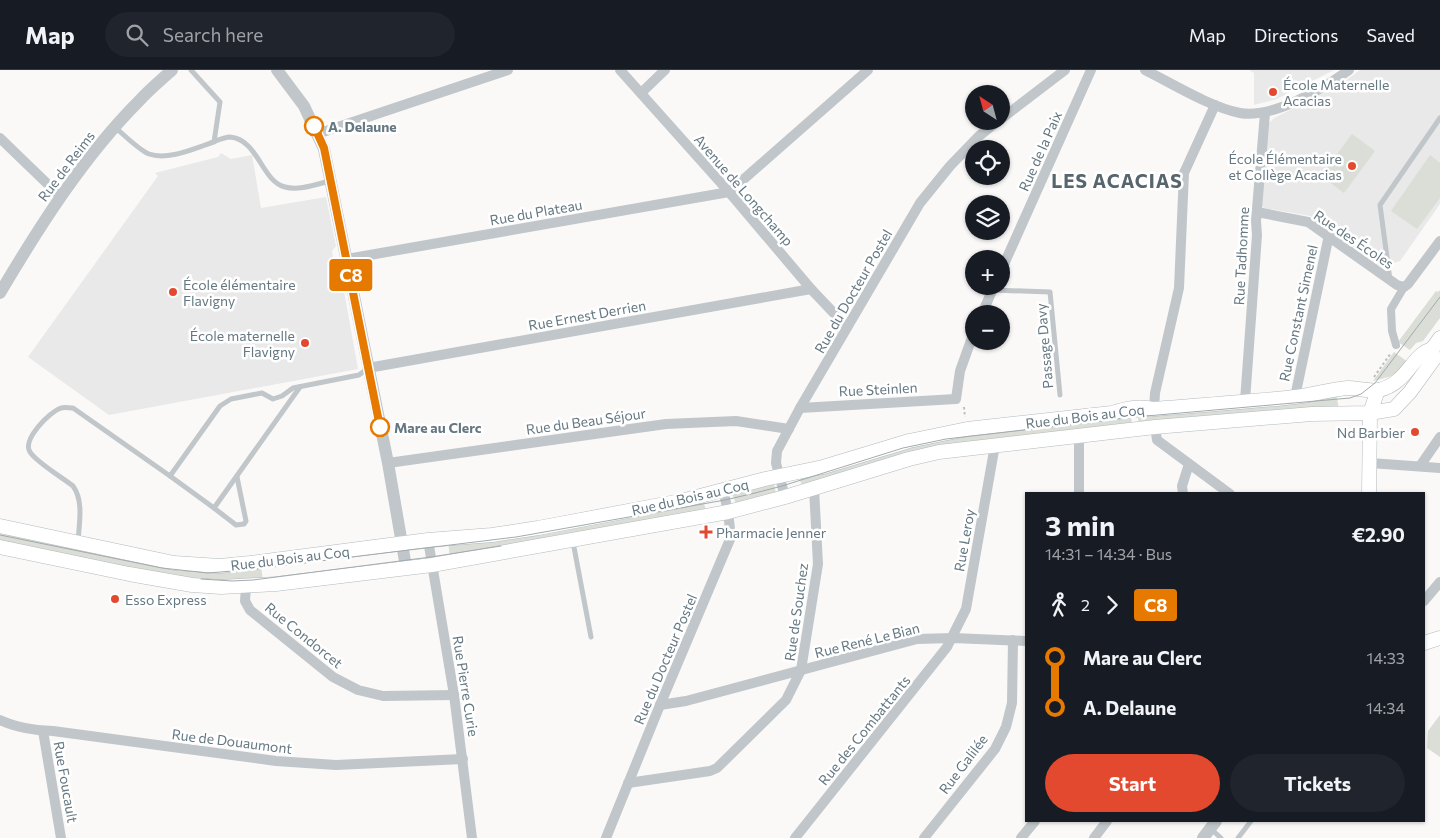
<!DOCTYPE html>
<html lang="en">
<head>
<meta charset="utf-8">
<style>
	:root { --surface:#171b24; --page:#20242c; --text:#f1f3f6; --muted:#9ea1a6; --line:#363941; --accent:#e2492f }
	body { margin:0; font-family:Commissioner,sans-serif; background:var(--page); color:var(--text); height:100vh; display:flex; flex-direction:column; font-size:19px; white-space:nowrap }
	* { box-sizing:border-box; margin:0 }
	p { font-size:16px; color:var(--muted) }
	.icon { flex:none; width:28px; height:28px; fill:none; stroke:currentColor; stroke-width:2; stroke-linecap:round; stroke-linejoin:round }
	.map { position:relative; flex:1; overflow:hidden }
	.side { position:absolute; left:1025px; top:422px; width:400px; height:330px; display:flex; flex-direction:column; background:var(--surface); border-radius:0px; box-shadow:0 1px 4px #0004 }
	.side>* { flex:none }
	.badge { padding:0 10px; border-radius:4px; font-size:18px; line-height:32px }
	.needle { width:32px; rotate:324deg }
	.tools { position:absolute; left:965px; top:15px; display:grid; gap:10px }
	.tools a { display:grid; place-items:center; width:45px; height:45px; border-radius:50%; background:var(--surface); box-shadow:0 1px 4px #0004; font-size:25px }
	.map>.badge { position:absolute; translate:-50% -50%; box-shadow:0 0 0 2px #fff }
	.legs { display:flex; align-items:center; gap:8px; height:55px; padding:0 20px; font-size:16px }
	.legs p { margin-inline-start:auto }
	.overview { display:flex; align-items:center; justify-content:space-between; height:85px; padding:0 20px }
	h1 { font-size:28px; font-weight:700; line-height:38px }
	.primary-button { display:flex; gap:10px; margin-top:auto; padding:10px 20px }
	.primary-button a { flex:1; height:58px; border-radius:30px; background:var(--accent); color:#fff; font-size:20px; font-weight:700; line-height:58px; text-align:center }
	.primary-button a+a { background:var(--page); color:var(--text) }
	ul { padding:0 20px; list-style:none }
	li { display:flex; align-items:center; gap:18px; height:50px; font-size:19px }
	li i { display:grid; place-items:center; width:8px; height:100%; margin:0 6px; background:currentColor }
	li i::after { content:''; width:12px; height:12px; margin:-6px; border:4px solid; border-radius:50%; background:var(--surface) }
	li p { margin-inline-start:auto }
	li:first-child i { background:linear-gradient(#0000 50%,currentColor 0) }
	li:last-child i { background:linear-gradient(currentColor 50%,#0000 0) }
	header { display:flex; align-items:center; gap:30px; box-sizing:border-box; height:70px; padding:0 25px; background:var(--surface); border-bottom:1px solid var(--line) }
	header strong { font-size:24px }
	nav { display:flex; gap:28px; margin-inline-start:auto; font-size:18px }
	.search { width:350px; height:45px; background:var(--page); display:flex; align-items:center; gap:12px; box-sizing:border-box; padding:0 18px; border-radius:28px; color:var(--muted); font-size:19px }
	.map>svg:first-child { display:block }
	.built { fill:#e8e9e8 }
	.green { fill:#daded6 }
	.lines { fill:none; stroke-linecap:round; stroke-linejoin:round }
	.secondary-casing { stroke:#b3babe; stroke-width:15 }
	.path { stroke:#bbbfc1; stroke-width:2; stroke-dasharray:2.5 2.5; stroke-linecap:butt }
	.service { stroke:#c0c6c9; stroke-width:5 }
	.pedestrian { stroke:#c0c6c9; stroke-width:8 }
	.minor { stroke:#c0c6c9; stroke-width:10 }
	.tertiary { stroke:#c0c6c9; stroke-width:12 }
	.secondary { stroke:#fff; stroke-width:14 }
	.tram { stroke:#a2aaaf; stroke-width:1 }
	.line-1-casing { stroke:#fff; stroke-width:11 }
	.line-1 { stroke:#e67900; stroke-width:8 }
	.poi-dot { fill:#e2492f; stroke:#fff; stroke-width:2 }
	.stop-1-dot { fill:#fff; stroke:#e67900; stroke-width:2.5 }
	.labels { text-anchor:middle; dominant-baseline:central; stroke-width:5; stroke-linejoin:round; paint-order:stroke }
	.poi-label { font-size:14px; fill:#657882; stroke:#fff; text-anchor:start }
	.stop-label { font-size:14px; font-weight:bold; fill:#657882; stroke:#fff; text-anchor:start }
	.street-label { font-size:14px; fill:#657882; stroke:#fff }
	.district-label { font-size:19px; font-weight:bold; letter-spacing:1px; fill:#57656d; stroke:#fff }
</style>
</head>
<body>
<header>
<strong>Map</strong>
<div class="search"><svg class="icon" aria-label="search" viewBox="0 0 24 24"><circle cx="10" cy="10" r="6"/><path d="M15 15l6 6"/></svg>Search here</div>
<nav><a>Map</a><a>Directions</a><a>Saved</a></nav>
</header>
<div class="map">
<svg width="1440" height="768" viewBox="0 0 1440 768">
	<rect width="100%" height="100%" fill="#faf9f7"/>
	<!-- built -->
	<g class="built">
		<polygon points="1249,0 1334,0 1277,29 1254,35 1254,3"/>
		<polygon points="1360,0 1440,0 1440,134 1400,191 1381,197 1310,146 1264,138 1262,136 1268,54 1274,48 1340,15"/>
		<polygon points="221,83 231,89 252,85 261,138 326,127 336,176 332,181 334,195 340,199 358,299 109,345 28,287 158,106 155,103 218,87"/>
	</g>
	<!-- green -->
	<g class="green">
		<polygon points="1352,64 1375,81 1344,123 1321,106"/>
		<polygon points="1430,85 1440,93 1440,128 1417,159 1391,141"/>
		<polygon points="1440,220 1440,248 1423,271 1416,273 1410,280 1398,272 1436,221 1438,222"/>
		<polygon points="1394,282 1408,292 1392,306 1373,311"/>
		<polygon points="1336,323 1339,339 1139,355 1137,340"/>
		<polygon points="1131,341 1132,355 957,375 803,418 798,405 909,374"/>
		<polygon points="774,414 776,423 736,434 732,423"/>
		<polygon points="703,428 706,442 450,487 448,472"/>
		<polygon points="0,460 101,483 261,495 263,512 202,512 0,473"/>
		<polygon points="1440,645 1440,687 1427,678 1428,661"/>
	</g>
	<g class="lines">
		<defs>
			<g id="secondary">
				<polyline points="1432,279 1440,268"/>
				<polyline points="1369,424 1370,343 1378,320"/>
				<path d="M 0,456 L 174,493 L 220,496 L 250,493 L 428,470 L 492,465 L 538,458 L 681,431 L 765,409 L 823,397 L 909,371 L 967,359 L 1112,343 C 1127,338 1139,336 1154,339 C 1201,335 1249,332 1295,327 C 1313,325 1331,319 1348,318 C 1358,318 1369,322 1379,320 C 1408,313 1411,285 1432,279"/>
				<polyline points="0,477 129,504 192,515 221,517 276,514 432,495 728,442 785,427 909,389 939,382 1155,357 1312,344 1370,343 1394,339 1410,322 1434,289 1432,279"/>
				<polyline points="1424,573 1440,568"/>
			</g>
		</defs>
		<!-- secondary casing -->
		<use href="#secondary" class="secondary-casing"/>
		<!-- path -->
		<g class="path">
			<polyline points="1374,307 1391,283"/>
			<polyline points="964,337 965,347"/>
		</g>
		<!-- service -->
		<g class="service">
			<polyline points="191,0 220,32 214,72"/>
			<path d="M 116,58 C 124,65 139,80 149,84 C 166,90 188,81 205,75 C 212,73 223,67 230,67 C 258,69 262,112 285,117 C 299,121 317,114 330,111"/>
			<polyline points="1390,210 1380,135 1440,48"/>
			<polyline points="993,220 1050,222 1060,325"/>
			<polyline points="170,406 214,438 300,317"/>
			<polyline points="214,438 236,455 244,454 246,451 237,407"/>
			<path d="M 78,472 C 79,454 84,431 73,416 C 63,408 36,392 30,382 C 22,370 49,342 61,338 C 65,337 69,338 73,338 L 170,406 L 220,336 L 231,329 L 262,323 L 273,329 L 282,326 L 293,318 L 359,305 L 367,299"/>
			<polyline points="573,472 591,567"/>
			<polyline points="1211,759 1221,768"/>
			<polyline points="1238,768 1251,751"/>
		</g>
		<!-- pedestrian -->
		<polyline class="pedestrian" points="1396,275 1392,261 1391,239 1404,217"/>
		<!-- minor -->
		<g class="minor">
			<polyline points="620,0 729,122 811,219 847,257"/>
			<path d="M 1145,0 C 1173,14 1210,37 1240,43 C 1272,49 1323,19 1349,0"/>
			<polyline points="641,23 665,0"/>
			<polyline points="1001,49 1065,0"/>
			<polyline points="317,64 508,0"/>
			<polyline points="0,68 61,127"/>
			<polyline points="1257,142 1308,152 1397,215 1404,217 1408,214 1440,171"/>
			<polyline points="347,189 729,122 868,0"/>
			<polyline points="1001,201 1091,0"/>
			<polyline points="982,244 994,216"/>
			<polyline points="368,298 811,219"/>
			<polyline points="1295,327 1329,165"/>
			<polyline points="1245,331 1257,165 1256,151 1265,43"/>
			<polyline points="800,338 956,329 960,301 974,262"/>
			<polyline points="1154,339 1155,323 1179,218 1184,103 1215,35"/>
			<polyline points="1155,357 1157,370 1230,424"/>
			<polyline points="388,393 666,354 736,351 789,359"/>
			<polyline points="1370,393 1440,398"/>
			<polyline points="1420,396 1440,367"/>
			<polyline points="1079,424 1079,365"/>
			<polyline points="1183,424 1182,416 1189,394"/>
			<polyline points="785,427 776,393 777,381 800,338 920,133 950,96 979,66 998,51"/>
			<polyline points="428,470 454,625 472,768"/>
			<polyline points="246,516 245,531 250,540 333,607 358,620 383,626 454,625"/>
			<polyline points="1424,531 1440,512"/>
			<polyline points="660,635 686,631 917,569 953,568 1026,571"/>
			<path d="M 0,650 C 15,657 36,661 53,661 L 276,691 L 336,695 L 463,689"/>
			<polyline points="43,661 61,768"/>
			<polyline points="628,713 710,701 717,698 786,630 801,600 818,494 814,418"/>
			<polyline points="606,768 660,635 731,467 728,442 723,419"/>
			<polyline points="795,768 947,577 966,539 995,375"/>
			<polyline points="924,768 995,679 1006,657 1012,633 1013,570"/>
			<polyline points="1021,768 1035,751"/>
			<polyline points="1094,768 1107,751"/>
		</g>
		<!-- tertiary -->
		<g class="tertiary">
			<polyline points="277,0 304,36 324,79 388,393 406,497"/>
			<path d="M 0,223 C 39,157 84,86 139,31 C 149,20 161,10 172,0"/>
			<polyline points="1203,768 1216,751"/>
		</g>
		<!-- secondary -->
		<use href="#secondary" class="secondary"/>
		<!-- tram -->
		<g class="tram">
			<polyline points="0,465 162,498 208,503 245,500 516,467 725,430 755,423 782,416 903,378 946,369 1135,347 1350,328 1361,324 1375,313 1440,227"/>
			<polyline points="201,509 232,511 253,510 431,487 501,476"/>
		</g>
	</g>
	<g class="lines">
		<defs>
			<polyline id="line-1" points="314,56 324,78 380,357"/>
		</defs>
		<!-- line-1 casing -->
		<use href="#line-1" class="line-1-casing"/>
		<!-- line-1 -->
		<use href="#line-1" class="line-1"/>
	</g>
	<!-- markers -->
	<g class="poi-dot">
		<circle cx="1273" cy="22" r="5"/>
		<circle cx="1352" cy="96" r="5"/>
		<circle cx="173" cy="222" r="5"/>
		<circle cx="305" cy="273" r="5"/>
		<circle cx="1415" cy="362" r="5"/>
		<path d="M703.5 454.5h5v5h5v5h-5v5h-5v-5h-5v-5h5z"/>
		<circle cx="115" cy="529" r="5"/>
	</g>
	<g class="stop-1-dot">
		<circle cx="314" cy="56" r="9"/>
		<circle cx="380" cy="357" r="9"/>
	</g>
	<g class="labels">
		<!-- poi labels -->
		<g class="poi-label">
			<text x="1283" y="14">École Maternelle<tspan x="1283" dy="16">Acacias</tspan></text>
			<text x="1342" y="88" text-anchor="end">École Élémentaire<tspan x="1342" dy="16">et Collège Acacias</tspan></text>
			<text x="183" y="214">École élémentaire<tspan x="183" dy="16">Flavigny</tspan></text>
			<text x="295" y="265" text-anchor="end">École maternelle<tspan x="295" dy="16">Flavigny</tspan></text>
			<text x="1405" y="362" text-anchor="end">Nd Barbier</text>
			<text x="716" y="462">Pharmacie Jenner</text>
			<text x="125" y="529">Esso Express</text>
		</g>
		<!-- stop labels -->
		<g class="stop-label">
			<text x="328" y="56">A. Delaune</text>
			<text x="394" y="357">Mare au Clerc</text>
		</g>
		<!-- street labels -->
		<g class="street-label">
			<text transform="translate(1040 81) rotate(-66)">Rue de la Paix</text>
			<text transform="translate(66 96) rotate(-53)">Rue de Reims</text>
			<text transform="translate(744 120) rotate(49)">Avenue de Longchamp</text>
			<text transform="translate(536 142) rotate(-10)">Rue du Plateau</text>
			<text transform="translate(1354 169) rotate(34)">Rue des Écoles</text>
			<text transform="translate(1241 186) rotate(-87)">Rue Tadhomme</text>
			<text transform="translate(853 221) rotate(-60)">Rue du Docteur Postel</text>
			<text transform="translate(1298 243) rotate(-78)">Rue Constant Simenel</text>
			<text transform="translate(587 245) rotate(-10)">Rue Ernest Derrien</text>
			<text transform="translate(1044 276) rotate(-95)">Passage Davy</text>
			<text transform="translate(878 319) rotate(-3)">Rue Steinlen</text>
			<text transform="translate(1085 346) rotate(-7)">Rue du Bois au Coq</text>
			<text transform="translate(586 351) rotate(-8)">Rue du Beau Séjour</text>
			<text transform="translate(690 427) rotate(-13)">Rue du Bois au Coq</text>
			<text transform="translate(964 470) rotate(-80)">Rue Leroy</text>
			<text transform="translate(290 488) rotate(-7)">Rue du Bois au Coq</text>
			<text transform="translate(796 542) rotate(-82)">Rue de Souchez</text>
			<text transform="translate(304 565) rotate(39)">Rue Condorcet</text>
			<text transform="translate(867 570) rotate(-14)">Rue René Le Bian</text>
			<text transform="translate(665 589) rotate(-67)">Rue du Docteur Postel</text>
			<text transform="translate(466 616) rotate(81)">Rue Pierre Curie</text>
			<text transform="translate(864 660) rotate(-51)">Rue des Combattants</text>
			<text transform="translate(232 671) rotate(7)">Rue de Douaumont</text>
			<text transform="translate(963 694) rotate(-53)">Rue Galilée</text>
			<text transform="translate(66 712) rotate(80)">Rue Foucault</text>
		</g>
		<!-- district labels -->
		<g class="district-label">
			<text x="1117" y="110">LES ACACIAS</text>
		</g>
	</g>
</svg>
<div class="tools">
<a><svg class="needle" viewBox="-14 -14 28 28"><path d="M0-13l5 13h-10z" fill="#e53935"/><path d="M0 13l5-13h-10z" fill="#9ea1a6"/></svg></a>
<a><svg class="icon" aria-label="locate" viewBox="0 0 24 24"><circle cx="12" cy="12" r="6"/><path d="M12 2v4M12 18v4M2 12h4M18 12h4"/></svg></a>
<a><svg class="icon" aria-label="layers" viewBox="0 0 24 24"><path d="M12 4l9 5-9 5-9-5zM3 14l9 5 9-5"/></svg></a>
<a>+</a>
<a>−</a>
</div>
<b class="badge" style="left:351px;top:205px;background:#e67900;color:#fff">C8</b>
<section class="side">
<div class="overview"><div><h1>3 min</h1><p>14:31 – 14:34 · Bus</p></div><b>€2.90</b></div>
<div class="legs"><svg class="icon" aria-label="walk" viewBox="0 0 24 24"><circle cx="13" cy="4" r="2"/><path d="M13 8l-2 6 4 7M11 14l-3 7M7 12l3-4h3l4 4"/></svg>2<svg class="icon" aria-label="forward" viewBox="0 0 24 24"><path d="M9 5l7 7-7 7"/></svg><b class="badge" style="background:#e67900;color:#fff">C8</b></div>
<ul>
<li><i style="color:#e67900"></i><b>Mare au Clerc</b><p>14:33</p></li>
<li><i style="color:#e67900"></i><b>A. Delaune</b><p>14:34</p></li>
</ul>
<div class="primary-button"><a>Start</a><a>Tickets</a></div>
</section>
</div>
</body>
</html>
